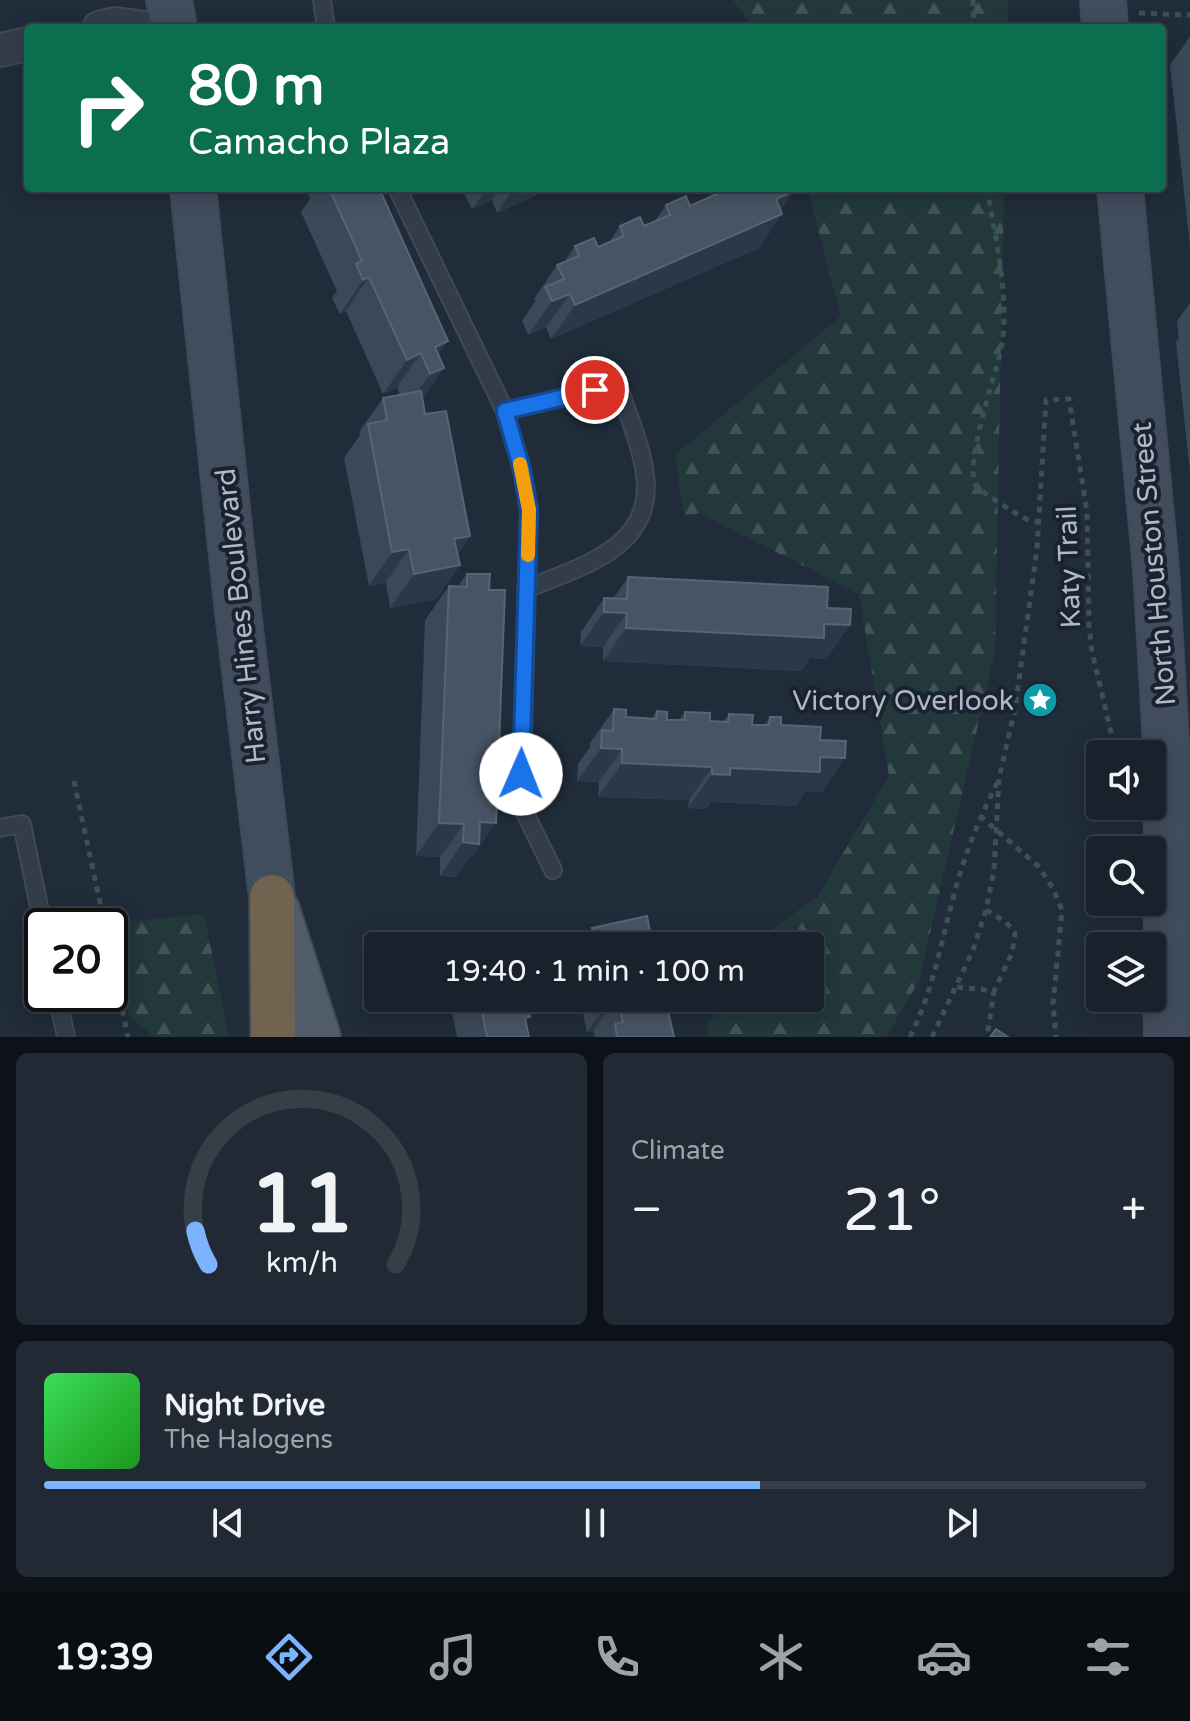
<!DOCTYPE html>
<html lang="en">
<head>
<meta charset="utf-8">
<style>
	body { margin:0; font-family:"Varela Round",sans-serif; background:#212934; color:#f1f3f6; height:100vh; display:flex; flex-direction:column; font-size:30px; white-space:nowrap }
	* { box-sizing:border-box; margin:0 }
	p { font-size:26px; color:#9fa3a9 }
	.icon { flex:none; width:44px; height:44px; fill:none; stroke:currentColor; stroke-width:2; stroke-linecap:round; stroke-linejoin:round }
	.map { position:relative; height:1037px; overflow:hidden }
	.drawer { display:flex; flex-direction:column; gap:16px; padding:16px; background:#0d1218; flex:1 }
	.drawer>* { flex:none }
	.hud { position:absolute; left:24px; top:24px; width:1142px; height:168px; border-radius:8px; box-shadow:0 4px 20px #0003,0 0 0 2px #363e48; background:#0b6e4f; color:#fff; overflow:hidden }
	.tools { position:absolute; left:1086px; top:740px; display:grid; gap:16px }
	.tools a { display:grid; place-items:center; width:80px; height:80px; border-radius:8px; background:#18212c; box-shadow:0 4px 20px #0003,0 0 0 2px #363e48; font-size:40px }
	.speed { position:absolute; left:24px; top:908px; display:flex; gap:16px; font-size:40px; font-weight:700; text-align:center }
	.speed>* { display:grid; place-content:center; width:104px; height:104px; border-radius:50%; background:#18212c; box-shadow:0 4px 20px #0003,0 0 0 2px #363e48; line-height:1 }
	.speed .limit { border:4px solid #111; border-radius:12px; background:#fff; color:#111 }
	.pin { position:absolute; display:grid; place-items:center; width:68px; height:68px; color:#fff; margin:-34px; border:4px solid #fff; border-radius:50%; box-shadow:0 2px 8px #0007 }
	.me { position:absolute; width:88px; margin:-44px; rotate:1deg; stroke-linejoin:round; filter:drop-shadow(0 0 6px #0008) }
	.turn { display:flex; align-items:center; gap:28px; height:168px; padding:0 32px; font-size:36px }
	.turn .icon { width:104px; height:104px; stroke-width:2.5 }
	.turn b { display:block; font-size:56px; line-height:68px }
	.big { font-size:60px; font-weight:600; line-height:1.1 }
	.drawer .widget { flex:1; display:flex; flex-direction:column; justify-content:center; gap:12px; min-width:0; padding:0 28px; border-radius:12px; background:#212934 }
	.drawer .dial { align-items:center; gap:0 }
	.dial svg { height:208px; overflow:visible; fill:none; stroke:#363e48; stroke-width:7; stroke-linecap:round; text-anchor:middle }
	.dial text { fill:#f1f3f6; stroke:none }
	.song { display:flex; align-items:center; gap:24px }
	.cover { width:96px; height:96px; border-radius:12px; background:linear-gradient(135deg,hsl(130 70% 55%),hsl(120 70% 35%)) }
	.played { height:8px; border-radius:4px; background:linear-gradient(90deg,#7db2fd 65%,#363e48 65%) }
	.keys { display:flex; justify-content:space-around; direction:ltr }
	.heat { display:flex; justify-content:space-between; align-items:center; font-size:44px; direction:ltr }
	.drawer .tiles { flex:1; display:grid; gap:16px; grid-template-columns:1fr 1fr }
	.widget:last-child { grid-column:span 2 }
	.trip { position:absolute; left:364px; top:932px; width:460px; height:80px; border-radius:8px; background:#18212c; box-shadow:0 4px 20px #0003,0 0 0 2px #363e48; font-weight:600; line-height:80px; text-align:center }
	.tabs { display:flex; height:128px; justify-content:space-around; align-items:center; background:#0a0d12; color:#9fa3a9 }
	.tabs .icon { width:56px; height:56px }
	.tabs .current { color:#7db2fd }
	.tabs b { font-size:36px; color:#f1f3f6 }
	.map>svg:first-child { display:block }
</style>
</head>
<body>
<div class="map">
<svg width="1190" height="1037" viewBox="0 0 1190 1037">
	<defs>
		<pattern id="forest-firs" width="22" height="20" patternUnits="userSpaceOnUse" patternTransform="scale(2)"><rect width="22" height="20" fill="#22383b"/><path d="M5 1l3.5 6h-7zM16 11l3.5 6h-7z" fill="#405356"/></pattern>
	</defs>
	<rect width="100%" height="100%" fill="#202c3a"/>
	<g fill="url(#forest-firs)">
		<path d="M 733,0 L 1008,0 L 1008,28 L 753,28 Z"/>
		<path d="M 807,188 L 1004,188 L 995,651 L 919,981 L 886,1037 L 708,1037 L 708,1025 L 725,998 L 810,998 L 810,946 L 758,946 L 766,934 L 817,897 L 889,776 L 859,594 L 699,513 L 684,517 L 675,455 L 841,316 Z"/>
		<path d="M 204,914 L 229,1037 L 154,1037 L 129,1016 L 110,923 Z"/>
	</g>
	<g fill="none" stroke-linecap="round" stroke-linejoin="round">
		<defs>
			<g id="lane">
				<path d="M 322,0 L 326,28"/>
				<path d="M 397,188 L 505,411 L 522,470 L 529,510 L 521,805 L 553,870"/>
				<path d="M 505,411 L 618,385 C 627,413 642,447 645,475 C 655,548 580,567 526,589"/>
				<path d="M 0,828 L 22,824 L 43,926"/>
				<path d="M 57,994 L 66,1037"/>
			</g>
			<g id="street">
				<path d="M 99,28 L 115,24 L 145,28"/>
				<path d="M 0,50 L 28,44"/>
			</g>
			<g id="secondary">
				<path d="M 169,0 L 174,28"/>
				<path d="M 1103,0 L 1105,28"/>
				<path d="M 193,188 L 238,612 L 272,897"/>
				<path d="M 1120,188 L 1156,569 L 1167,761 L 1167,1037"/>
			</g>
			<path id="primary" d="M 277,910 L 318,1037"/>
			<path id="highway" d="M 272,897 L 273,1037"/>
		</defs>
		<use href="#lane" stroke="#404956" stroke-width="20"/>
		<use href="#street" stroke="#404956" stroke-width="36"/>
		<use href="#secondary" stroke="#404956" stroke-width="48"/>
		<use href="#primary" stroke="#404956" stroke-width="48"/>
		<use href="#highway" stroke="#3e4854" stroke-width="48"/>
		<g stroke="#3a5253" stroke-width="5" stroke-dasharray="6 6" stroke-linecap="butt">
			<path d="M 973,0 L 974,28"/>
			<path d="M 1139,13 L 1190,15"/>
			<path d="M 987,188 C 995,239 1012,303 1000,354 C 994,378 964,467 976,486 C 978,489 1016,514 1022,517 C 1027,520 1033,521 1039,522"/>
			<path d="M 74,781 L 105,926"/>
			<path d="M 980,816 L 1038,866 L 1053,888 L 1062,910 L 1053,1004 L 1056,1037"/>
			<path d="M 986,910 L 1006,922 L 1015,933 L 1012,953 L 994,991"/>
			<path d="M 110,951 L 128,1037"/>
			<path d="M 957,987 L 994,991 L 987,1037"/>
			<path d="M 910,1037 C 937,983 944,923 962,867 C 972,837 984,809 998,781"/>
			<path d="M 932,1037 L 973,950 L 986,910 L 994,870 L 999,778 L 1015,709 L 1037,549 L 1046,400 L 1069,399 L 1087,512 L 1089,626 L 1092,651 L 1116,754"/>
		</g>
		<use href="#lane" stroke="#333d4a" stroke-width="16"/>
		<use href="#street" stroke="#333d4a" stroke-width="32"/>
		<use href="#secondary" stroke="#414c5d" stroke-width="44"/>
		<use href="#primary" stroke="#515c6a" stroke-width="44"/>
		<use href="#highway" stroke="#706350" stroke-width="44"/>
	</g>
	<g fill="#3b4858">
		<path d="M 1190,37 L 1190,246 L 1170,65 Z"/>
		<path d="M 305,188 L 379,188 L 438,355 L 444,368 L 422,399 L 425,414 L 470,536 L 457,555 L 460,565 L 436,599 L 390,608 L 386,582 L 369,586 L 344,458 L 360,435 L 359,432 L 383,398 L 400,395 L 397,387 L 383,394 L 346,311 L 340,314 L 332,298 L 337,291 L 301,212 L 310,199 Z"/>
		<path d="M 470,188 L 552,188 L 497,213 L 492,200 L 472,209 L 465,195 Z"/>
		<path d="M 726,188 L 792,188 L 794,191 L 781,210 L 782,214 L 759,248 L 551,339 L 546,327 L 528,335 L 522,321 L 535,302 L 534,299 L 557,265 L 564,262 L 575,246 L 598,247 L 609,242 L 620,226 L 644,226 L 654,222 L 666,205 L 690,206 L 725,190 Z"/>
		<path d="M 1190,303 L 1190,473 L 1176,342 L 1179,338 L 1177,321 Z"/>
		<path d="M 467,574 L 472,857 L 470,857 L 456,877 L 440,876 L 440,857 L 416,856 L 425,620 L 449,586 L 458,586 Z"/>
		<path d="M 628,577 L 827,608 L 850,625 L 826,659 L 810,658 L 801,671 L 603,661 L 603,647 L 580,646 L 581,632 L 604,598 L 613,599 Z"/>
		<path d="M 614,709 L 626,717 L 652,718 L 657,711 L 667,720 L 679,720 L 685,712 L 710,721 L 723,722 L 729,714 L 752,725 L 764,725 L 770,717 L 781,725 L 820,740 L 845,758 L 822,792 L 806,791 L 796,806 L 711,802 L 706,809 L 688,808 L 689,800 L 598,797 L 599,782 L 577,781 L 578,764 L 590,747 L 590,743 Z"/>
		<path d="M 592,928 L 653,946 L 580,946 Z"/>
		<path d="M 438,998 L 525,998 L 526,1022 L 529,1037 L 457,1037 L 451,1008 L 441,1010 Z"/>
		<path d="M 586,998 L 665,998 L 674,1037 L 595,1037 L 593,1031 L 587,1032 L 582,1008 L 587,1001 Z"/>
	</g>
	<g fill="#2b3847">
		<path d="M 487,188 L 500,188 L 492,200 L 472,209 Z"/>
		<path d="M 514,188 L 552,188 L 497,213 Z"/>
		<path d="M 794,191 L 776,217 L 782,214 L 759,248 L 551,339 L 575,305 L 776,199 Z"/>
		<path d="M 369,277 L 346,311 L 340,314 L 363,280 Z"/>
		<path d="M 570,294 L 546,327 L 528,335 L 552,301 Z"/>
		<path d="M 448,341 L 428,370 L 435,347 Z"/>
		<path d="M 421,353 L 397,387 L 383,394 L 407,360 Z"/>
		<path d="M 444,368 L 421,401 L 406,408 L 430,374 Z"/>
		<path d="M 470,536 L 448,568 L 460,565 L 436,599 L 390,608 L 414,574 L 454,539 Z"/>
		<path d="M 409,549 L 386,582 L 369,586 L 392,552 Z"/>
		<path d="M 604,612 L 627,613 L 603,647 L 580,646 Z"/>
		<path d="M 824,624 L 850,625 L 826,659 L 810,658 L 801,671 L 603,661 L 626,628 Z"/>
		<path d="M 601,748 L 622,749 L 599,782 L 577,781 Z"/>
		<path d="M 820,757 L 845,758 L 822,792 L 806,791 L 796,806 L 711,802 L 706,809 L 688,808 L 712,774 L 730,768 Z"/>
		<path d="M 622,763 L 712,767 L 689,800 L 598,797 Z"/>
		<path d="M 480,822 L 496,823 L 472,857 L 470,857 L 456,877 L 440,876 L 463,842 Z"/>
		<path d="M 439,823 L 464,824 L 440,857 L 416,856 Z"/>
		<path d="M 450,998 L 458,998 L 451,1008 L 441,1010 Z"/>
		<path d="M 611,998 L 616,998 L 593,1031 L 587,1032 Z"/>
	</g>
	<g fill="#475464" stroke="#576473" stroke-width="2">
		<path d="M 329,188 L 379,188 L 448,341 L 435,347 L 444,368 L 430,374 L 421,353 L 407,360 L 369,277 L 363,280 L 356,264 L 362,261 Z"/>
		<path d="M 730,188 L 792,188 L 794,191 L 776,199 L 782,214 L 575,305 L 570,294 L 552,301 L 545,287 L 564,279 L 557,265 L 579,256 L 575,246 L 594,238 L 598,247 L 624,236 L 620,226 L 640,217 L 644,226 L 670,215 L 666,205 L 686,196 L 690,206 Z"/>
		<path d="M 421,391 L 425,414 L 446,411 L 470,536 L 454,539 L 460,565 L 414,574 L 409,549 L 392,552 L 368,424 L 387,420 L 383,398 Z"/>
		<path d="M 467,574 L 490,574 L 489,590 L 505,590 L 496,823 L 480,822 L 479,844 L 463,842 L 464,824 L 439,823 L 449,586 L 467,587 Z"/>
		<path d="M 628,577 L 828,587 L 827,608 L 851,609 L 850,625 L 824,624 L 824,638 L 626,628 L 627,613 L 604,612 L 604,598 L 627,599 Z"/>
		<path d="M 614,709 L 626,710 L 626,717 L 656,719 L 657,711 L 667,712 L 667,720 L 685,720 L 685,712 L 710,713 L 710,721 L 728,722 L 729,714 L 753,715 L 752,725 L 769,725 L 770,717 L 781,717 L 781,725 L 821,727 L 820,740 L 846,741 L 845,758 L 820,757 L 820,772 L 730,768 L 730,775 L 712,774 L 712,767 L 622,763 L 622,749 L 601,748 L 602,730 L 613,731 Z"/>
		<path d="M 647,916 L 653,946 L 597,946 L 592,928 Z"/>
		<path d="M 479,998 L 525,998 L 530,1017 L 525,1018 L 529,1037 L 487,1037 Z"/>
		<path d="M 617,998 L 665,998 L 674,1037 L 617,1037 L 615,1024 L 623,1022 Z"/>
		<path d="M 996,1029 L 1008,1037 L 990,1037 Z"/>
	</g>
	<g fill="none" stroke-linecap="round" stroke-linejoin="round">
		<defs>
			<path id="route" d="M 521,774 L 529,510 L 522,470 L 505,411 L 595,390"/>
		</defs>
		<use href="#route" stroke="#114b97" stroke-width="20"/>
		<use href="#route" stroke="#1a73e8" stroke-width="14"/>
		<path stroke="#f59e0b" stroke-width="14" d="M 520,464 L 529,510 L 528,555"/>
	</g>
	<defs>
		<symbol id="sight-disc" viewBox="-11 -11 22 22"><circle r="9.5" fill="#0f9aa8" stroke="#19222e"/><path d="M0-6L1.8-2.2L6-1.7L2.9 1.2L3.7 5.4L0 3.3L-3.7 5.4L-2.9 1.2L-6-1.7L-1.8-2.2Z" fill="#fff"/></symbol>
	</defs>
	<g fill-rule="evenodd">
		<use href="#sight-disc" x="1020" y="680" width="40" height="40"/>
	</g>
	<g text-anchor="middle" stroke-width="8" stroke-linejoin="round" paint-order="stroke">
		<g font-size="28" fill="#aeb8c6" stroke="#19222e">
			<text transform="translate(1153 564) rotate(-95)" y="10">North Houston Street</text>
			<text transform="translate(1068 567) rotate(-92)" y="10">Katy Trail</text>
			<text transform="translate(240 616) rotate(-96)" y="10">Harry Hines Boulevard</text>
		</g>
		<g font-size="28" fill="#aeb8c6" stroke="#19222e" text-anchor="end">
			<text x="1014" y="710">Victory Overlook</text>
		</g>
	</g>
</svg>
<div class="tools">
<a><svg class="icon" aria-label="sound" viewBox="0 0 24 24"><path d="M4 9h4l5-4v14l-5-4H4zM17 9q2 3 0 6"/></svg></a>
<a><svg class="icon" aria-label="search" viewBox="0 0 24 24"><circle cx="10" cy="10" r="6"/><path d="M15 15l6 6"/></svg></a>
<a><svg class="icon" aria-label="layers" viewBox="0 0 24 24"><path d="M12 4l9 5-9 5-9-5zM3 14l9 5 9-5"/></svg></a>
</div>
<div class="speed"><div class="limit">20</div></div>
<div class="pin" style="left:595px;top:390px;background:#d93025"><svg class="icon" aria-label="arrive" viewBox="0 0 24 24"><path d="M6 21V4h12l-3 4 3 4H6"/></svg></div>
<svg class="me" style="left:521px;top:774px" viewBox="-20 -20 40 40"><circle r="19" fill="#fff"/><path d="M0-13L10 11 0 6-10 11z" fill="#1a73e8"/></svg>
<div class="trip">19:40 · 1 min · 100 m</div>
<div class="hud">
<div class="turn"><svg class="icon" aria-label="right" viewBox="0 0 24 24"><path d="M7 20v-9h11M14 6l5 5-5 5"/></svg><div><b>80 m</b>Camacho Plaza</div></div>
</div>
</div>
<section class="drawer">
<div class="tiles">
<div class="widget dial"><svg viewBox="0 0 100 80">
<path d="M14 69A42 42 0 1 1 86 69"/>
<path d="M14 69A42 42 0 0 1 9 56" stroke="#7db2fd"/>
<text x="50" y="56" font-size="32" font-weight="700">11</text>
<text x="50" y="72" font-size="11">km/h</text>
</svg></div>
<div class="widget"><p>Climate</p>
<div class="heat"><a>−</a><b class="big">21°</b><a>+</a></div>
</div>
<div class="widget">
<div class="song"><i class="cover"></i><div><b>Night Drive</b><p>The Halogens</p></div></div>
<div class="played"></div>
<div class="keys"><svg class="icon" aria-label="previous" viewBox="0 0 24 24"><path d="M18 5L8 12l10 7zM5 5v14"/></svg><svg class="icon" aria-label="pause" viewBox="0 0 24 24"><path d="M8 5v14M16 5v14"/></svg><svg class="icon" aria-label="next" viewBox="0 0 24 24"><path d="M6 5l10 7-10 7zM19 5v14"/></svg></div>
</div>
</div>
</section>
<nav class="tabs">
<b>19:39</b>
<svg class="icon current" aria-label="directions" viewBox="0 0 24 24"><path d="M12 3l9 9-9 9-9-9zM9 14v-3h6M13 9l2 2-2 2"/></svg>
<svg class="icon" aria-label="music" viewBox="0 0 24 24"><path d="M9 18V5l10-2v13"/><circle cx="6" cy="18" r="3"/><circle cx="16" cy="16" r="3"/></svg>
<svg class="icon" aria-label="phone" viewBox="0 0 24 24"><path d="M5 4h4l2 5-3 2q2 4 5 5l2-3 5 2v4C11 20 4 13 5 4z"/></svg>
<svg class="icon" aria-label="climate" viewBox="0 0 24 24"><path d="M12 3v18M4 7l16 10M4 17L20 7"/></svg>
<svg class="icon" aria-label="car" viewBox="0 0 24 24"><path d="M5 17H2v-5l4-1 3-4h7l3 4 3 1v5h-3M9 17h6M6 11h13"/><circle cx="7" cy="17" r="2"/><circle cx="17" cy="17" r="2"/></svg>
<svg class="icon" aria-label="filters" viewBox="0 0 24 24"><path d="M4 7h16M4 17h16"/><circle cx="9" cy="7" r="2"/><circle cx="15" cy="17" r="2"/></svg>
</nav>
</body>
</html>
